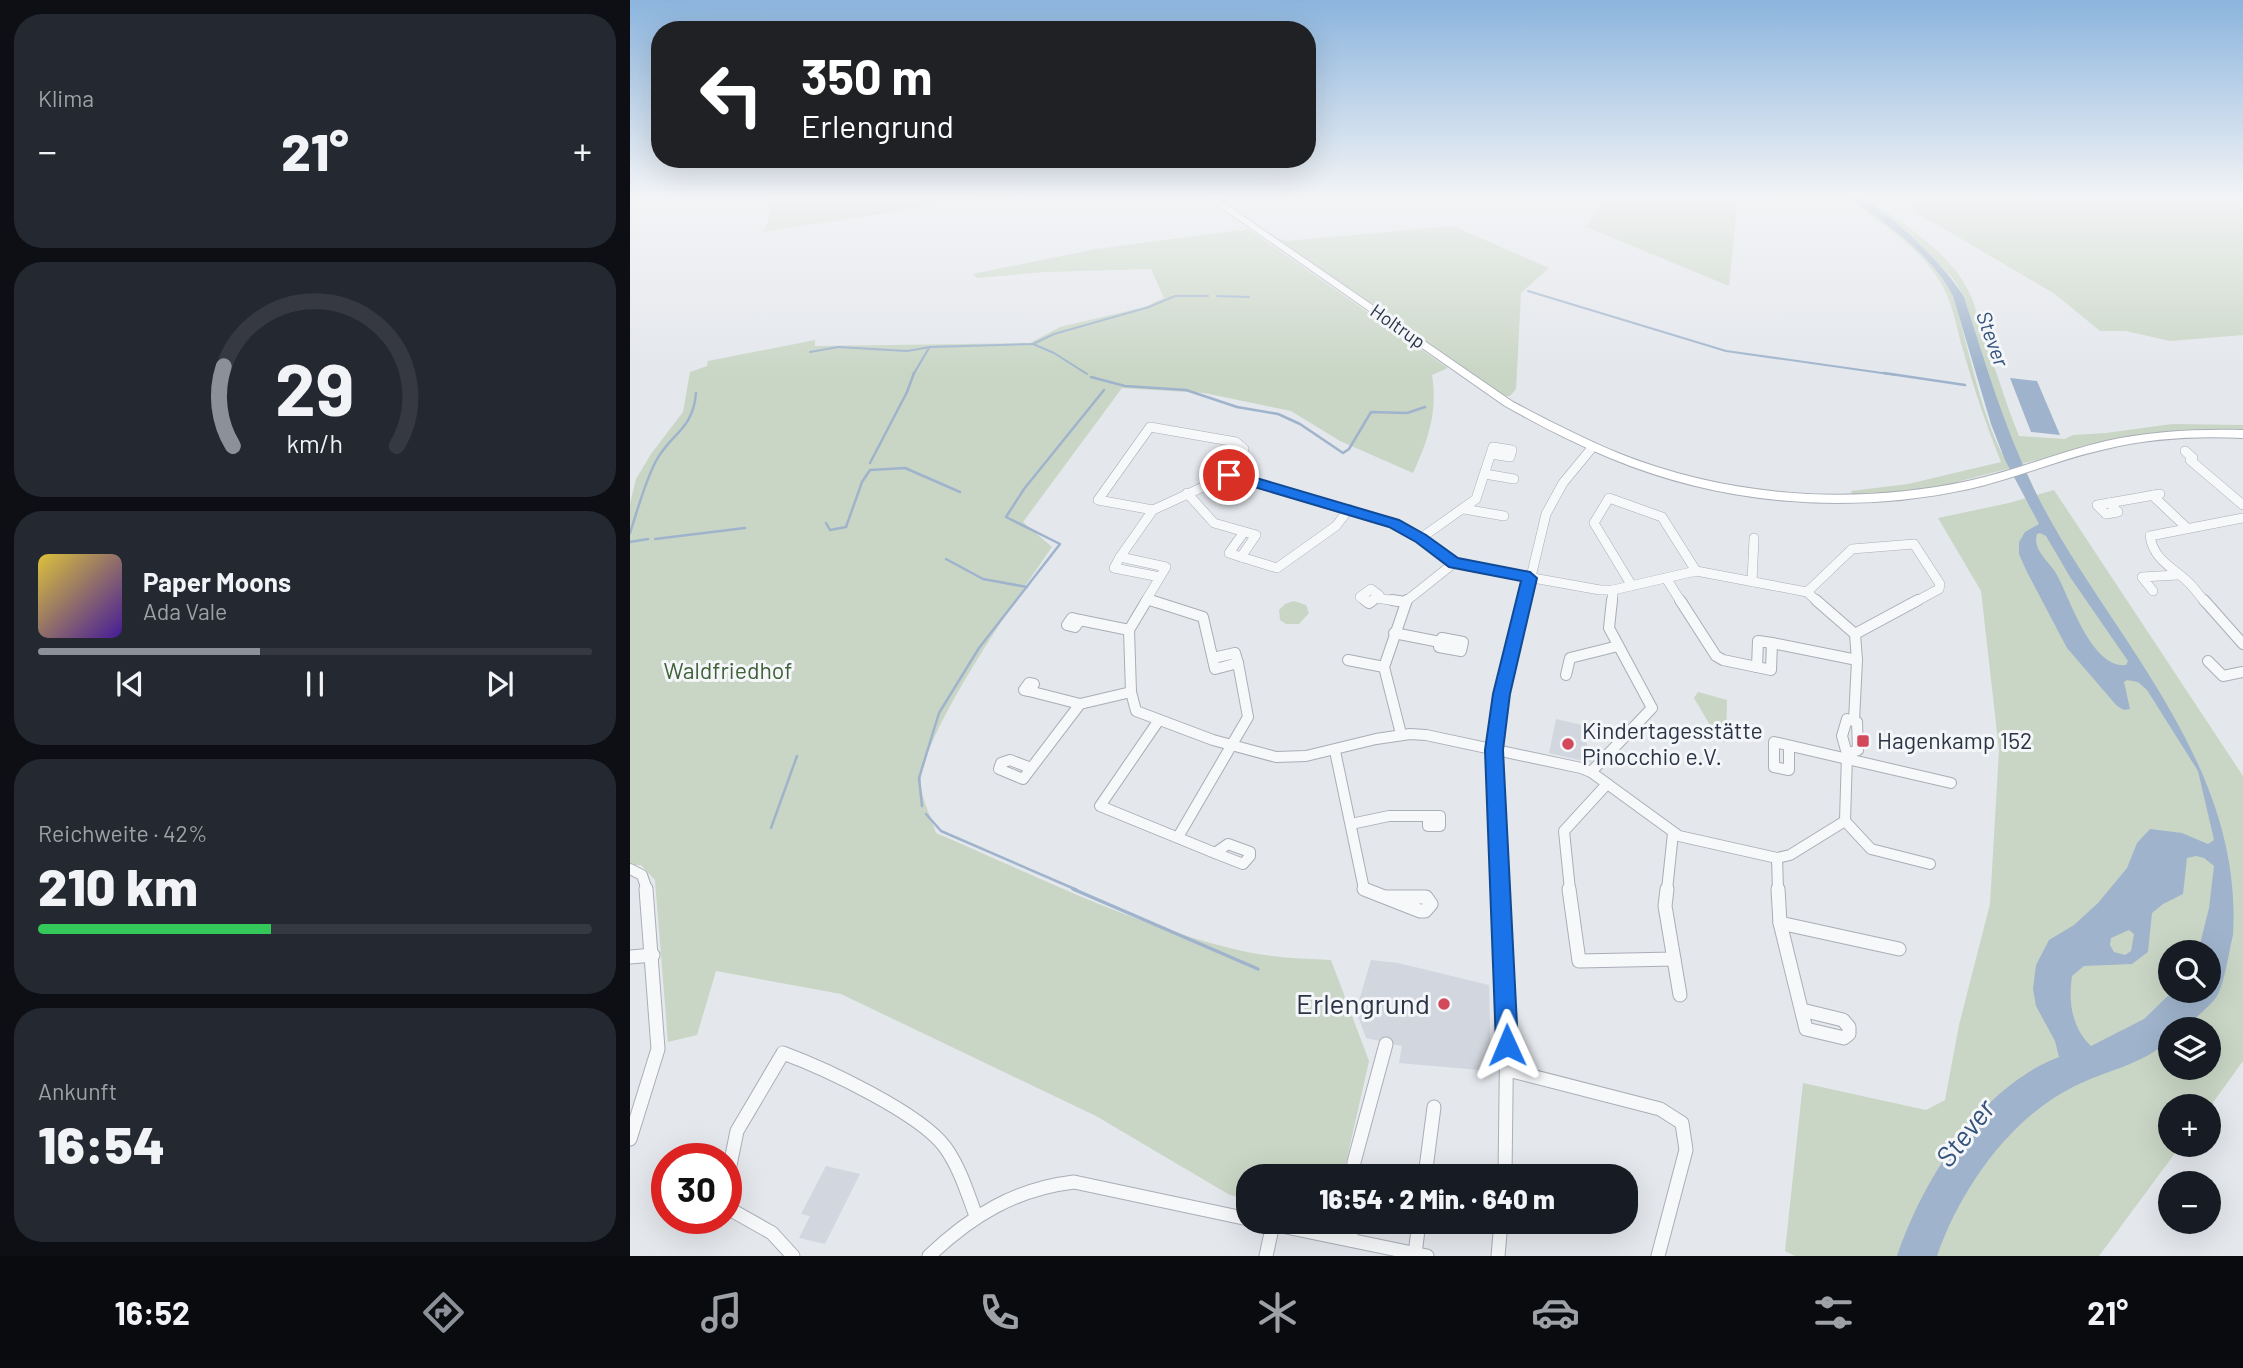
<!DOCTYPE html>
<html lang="de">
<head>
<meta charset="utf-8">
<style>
	body { margin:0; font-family:Barlow,sans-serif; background:#242831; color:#f1f3f6; height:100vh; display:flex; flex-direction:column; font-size:26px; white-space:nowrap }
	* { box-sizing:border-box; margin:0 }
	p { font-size:23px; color:#9ea1a6 }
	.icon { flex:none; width:38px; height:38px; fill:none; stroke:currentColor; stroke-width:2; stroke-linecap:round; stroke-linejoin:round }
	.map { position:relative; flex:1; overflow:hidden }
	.side { display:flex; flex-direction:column; gap:14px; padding:14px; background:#0d0f14; width:630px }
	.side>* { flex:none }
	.hud { position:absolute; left:21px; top:21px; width:665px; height:147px; border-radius:28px; box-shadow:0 7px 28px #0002; background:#202124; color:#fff; overflow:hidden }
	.controls { position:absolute; left:1528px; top:940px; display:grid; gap:14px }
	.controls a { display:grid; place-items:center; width:63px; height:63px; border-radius:50%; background:#171b24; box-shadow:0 7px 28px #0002; font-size:35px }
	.speed { position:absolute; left:21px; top:1143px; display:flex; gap:14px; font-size:35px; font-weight:700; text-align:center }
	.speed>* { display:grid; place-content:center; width:91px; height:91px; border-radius:50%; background:#171b24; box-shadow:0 7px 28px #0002; line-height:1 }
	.speed .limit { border:10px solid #d22; background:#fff; color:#111 }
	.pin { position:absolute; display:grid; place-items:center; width:60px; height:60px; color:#fff; margin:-30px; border:4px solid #fff; border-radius:50%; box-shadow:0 2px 7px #0007 }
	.me { position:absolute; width:77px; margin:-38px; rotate:359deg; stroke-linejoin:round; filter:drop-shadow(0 0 5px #0008) }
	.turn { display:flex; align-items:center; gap:24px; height:147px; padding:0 35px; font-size:32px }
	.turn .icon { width:91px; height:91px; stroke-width:2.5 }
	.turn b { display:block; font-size:49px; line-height:60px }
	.big { font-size:52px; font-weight:800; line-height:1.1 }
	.side .widget { flex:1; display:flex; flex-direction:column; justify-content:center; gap:10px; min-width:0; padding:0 24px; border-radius:28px; background:#242831 }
	.side .dial { align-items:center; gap:0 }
	.dial svg { height:182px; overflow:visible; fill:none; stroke:#363941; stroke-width:7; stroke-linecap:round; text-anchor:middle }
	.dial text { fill:#f1f3f6; stroke:none }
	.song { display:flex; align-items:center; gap:21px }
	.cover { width:84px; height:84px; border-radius:10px; background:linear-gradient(135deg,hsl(50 70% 55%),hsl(260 70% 35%)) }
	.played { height:7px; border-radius:4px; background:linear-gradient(90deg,#8c9099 40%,#363941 40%) }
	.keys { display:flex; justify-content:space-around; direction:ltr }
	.heat { display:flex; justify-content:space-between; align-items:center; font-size:38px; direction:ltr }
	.charge { height:10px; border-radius:5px; background:linear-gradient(90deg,#34c759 42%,#363941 0) }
	.trip { position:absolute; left:606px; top:1164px; width:402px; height:70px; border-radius:28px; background:#171b24; box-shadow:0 7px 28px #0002; font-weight:800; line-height:70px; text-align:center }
	.tabs { display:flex; height:112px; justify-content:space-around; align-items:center; background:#090b0e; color:#9ea1a6 }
	.tabs .icon { width:49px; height:49px }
	.tabs .active { color:#8c9099 }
	.tabs b { font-size:32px; color:#f1f3f6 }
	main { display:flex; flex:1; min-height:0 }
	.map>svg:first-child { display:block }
</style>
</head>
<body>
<main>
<section class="side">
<div class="widget"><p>Klima</p>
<div class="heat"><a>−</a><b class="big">21°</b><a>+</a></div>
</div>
<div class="widget dial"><svg viewBox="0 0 100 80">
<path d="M14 69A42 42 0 1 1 86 69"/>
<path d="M14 69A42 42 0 0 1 10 34" stroke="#8c9099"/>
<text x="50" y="56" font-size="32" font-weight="700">29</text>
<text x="50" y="72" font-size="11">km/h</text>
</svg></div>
<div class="widget">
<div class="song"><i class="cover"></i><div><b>Paper Moons</b><p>Ada Vale</p></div></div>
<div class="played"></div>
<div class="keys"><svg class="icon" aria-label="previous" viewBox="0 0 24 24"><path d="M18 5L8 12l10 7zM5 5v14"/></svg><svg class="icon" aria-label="pause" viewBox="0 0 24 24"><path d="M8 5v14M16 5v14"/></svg><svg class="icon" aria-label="next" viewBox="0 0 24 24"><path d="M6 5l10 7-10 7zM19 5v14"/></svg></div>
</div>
<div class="widget"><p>Reichweite · 42%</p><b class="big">210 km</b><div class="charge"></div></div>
<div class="widget"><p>Ankunft</p><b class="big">16:54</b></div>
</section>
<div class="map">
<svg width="1613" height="1256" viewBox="0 0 1613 1256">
	<rect width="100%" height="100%" fill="#e4e7ec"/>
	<g fill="#d2d6de">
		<path d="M 926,719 L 952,725 L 962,763 L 919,753 Z"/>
		<path d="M 741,960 L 768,963 L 859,985 L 861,1071 L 769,1063 L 772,1046 L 736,1038 L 726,1011 Z"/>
		<path d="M 196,1166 L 230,1174 L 195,1244 L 169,1238 L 180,1216 L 171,1214 Z"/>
	</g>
	<g fill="#c9d6c5" fill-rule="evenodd">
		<path d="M 141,196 L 342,196 L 342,200 L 133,232 L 138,223 Z"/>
		<path d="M 975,196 L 1108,196 L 1099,286 L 956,227 Z"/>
		<path d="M 1213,196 L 1217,196 C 1257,225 1299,251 1323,296 C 1338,343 1353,430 1381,468 L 1303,488 L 1222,496 L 1221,491 L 1278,484 L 1371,462 C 1356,425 1344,388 1333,350 C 1326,327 1323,301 1309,280 C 1287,244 1246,220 1213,196 Z"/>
		<path d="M 1227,196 L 1234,196 C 1271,223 1324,253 1342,299 C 1348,312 1348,327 1354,340 C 1367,371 1376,405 1389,436 L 1435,439 L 1443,435 L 1476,433 L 1542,424 L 1613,425 L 1613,431 L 1513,434 L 1391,464 L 1364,395 L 1334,297 L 1325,281 L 1291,245 Z"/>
		<path d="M 1289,196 L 1606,196 L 1613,204 L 1613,335 L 1540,341 L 1496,331 L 1470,331 L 1425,294 L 1287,213 L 1276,203 Z"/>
		<path d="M 823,226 L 919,268 L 891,293 L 886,389 L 880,396 L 873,396 L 647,238 L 657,241 Z"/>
		<path d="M 618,229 L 818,368 L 802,375 C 808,412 798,440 783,473 L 710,441 L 661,411 L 574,393 L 492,388 L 393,522 L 422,547 C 393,589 285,742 291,787 C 293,802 302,819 306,833 C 402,874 499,923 600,948 C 632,957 668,959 701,960 L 739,1061 L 713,1176 L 618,1176 L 618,1201 L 598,1194 L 466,1116 L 211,994 L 86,971 L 67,1035 L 38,1042 L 25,880 L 11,865 L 0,865 L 0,504 L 6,479 L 21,454 L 53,412 L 60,372 L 77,366 L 78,361 L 185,340 L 185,346 L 400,343 L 430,327 L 515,307 L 534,298 L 521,269 L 415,272 L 347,278 L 343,274 L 466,249 Z"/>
		<path d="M 1424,490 L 1613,776 L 1613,1061 L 1579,1108 L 1540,1106 L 1540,1144 L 1551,1145 L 1469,1256 L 1165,1256 L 1155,1251 L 1173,1083 L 1296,1110 L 1315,1100 L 1329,1025 L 1360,904 L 1369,750 L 1351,591 L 1308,518 L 1379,503 ZM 1540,952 L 1578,952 L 1578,990 L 1540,990 ZM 1540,1029 L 1578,1029 L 1578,1068 L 1540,1068 Z"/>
		<path d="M 664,601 L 676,605 L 679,613 L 669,624 L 656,624 L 650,620 L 649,610 L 655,604 Z"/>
		<path d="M 1068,692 L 1097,700 L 1096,742 L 1090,742 L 1064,698 Z"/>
	</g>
	<g fill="#9fb4cc" fill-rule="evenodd">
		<path d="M 1217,196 C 1248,196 1319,270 1334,297 C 1359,375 1381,451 1422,523 C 1494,650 1613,772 1603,935 C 1599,951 1595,982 1587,996 C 1579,1008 1563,1019 1553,1029 L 1540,1029 L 1540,1040 C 1510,1066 1476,1070 1443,1087 C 1379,1119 1330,1190 1307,1256 L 1267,1256 C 1293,1180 1350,1087 1429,1057 L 1425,1041 L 1406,1006 L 1403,989 L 1406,965 L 1419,940 L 1444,925 L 1468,903 L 1497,868 L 1507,843 L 1520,829 L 1552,833 L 1578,844 L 1584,840 L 1568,771 L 1517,690 L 1508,682 L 1497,680 L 1494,682 L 1500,709 L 1494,710 L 1487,706 L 1437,648 L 1396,570 L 1389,554 L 1389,542 L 1395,532 L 1409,524 L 1375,460 L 1361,424 L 1323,296 C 1299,251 1257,225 1217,196 ZM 1410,533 L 1416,536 L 1440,577 L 1498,661 L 1496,665 C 1462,669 1440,599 1428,577 C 1421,562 1402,552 1407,534 ZM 1566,856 L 1574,858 L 1584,866 L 1579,908 L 1568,952 L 1578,952 L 1578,990 L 1543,991 L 1514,1019 L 1461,1046 C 1442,1028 1438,1002 1442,976 L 1454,966 L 1502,964 L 1518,952 L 1522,913 L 1533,904 L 1553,894 L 1557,858 ZM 1499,930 L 1504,934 L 1501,951 L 1495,955 L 1484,952 L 1480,945 L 1481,938 Z"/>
		<path d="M 1380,378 L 1407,381 L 1430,435 L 1401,432 Z"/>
	</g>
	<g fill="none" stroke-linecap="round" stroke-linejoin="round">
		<g stroke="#9fb4cc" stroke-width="2">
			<path d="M 898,291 L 1096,351 L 1266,375"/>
			<path d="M 587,296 L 619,297"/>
			<path d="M 403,344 L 424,353 L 457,374"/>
			<path d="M 180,352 L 208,347 L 277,351 L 300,347 L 403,344 L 424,334 L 519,307 L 545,296 L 578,296"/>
			<path d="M 283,375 L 299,348"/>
		</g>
		<g stroke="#9fb4cc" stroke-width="2.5">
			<path d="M 1254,373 L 1335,385"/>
			<path d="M 461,377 L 495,386 L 556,390 L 607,407 L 648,414 L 670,424 L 713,453 L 719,449 L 741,412 L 777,413 L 795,407"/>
			<path d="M 240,463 L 277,392 L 284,373"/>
			<path d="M 196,523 L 200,530 L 216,527 L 232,482 L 240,470 L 275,468 L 330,492"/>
			<path d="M 0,533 C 8,509 14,484 26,461 C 41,433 63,430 66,393"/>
			<path d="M 25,539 L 115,528"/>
			<path d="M 0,542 L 18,539"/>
			<path d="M 316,559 L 353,579 L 397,587"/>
			<path d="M 292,806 L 289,778 L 309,713 L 349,648 L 430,544 L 376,517 L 394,489 L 474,390"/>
			<path d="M 296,814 L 311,831 L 447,890"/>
			<path d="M 141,828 L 167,756"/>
		</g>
		<path stroke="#9fb4cc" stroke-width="3.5" d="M 443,889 L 628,969"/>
		<defs>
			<g id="street-far2">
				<path d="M 1555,451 L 1563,458 L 1560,460 L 1613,505"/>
				<path d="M 855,474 L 884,479"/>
				<path d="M 557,493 L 584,523 L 626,535 L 611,557 L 647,568 L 706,526 L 719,509"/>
				<path d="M 1522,495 L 1557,528"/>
				<path d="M 1479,503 L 1488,512 L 1476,514 L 1467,505 Z"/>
				<path d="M 1479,503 L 1530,494"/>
				<path d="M 834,509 L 874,516"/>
				<path d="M 523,510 L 468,500 L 520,427 L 606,442 L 614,449 L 599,475"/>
				<path d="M 791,538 L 846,499 L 863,447 L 882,450 L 880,457 L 861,454"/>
				<path d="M 490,557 L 523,510 L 599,475 L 764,524 L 791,538 L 824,563 L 836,566 L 970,590 L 983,590 L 1066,571 L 1177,592 L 1188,602"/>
				<path d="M 611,557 L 599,553 L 614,532"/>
				<path d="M 1036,578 L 1051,602"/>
				<path d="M 1122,582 L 1124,538"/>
				<path d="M 1002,586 L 964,523 L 979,498 L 1032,517 L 1066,571"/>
				<path d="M 1523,591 L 1512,577 L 1547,575"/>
				<path d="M 1177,592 L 1222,549 L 1284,544 L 1310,584 L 1309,589 L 1285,602"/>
				<path d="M 746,598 L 774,602"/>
				<path d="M 519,600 L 525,602"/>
				<path d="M 515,602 L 536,567 L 490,557 L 484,568 L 530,577"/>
				<path d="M 737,602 L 730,597 L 741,589 L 749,595 L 746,598"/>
				<path d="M 741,602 L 746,598"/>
				<path d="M 775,602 L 824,563"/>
				<path d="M 895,602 L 916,514 L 933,483 L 961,449"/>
				<path d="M 982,602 L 983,590"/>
				<path d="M 1575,602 C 1569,595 1563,586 1556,580 C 1541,567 1523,558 1520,536 L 1613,518"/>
			</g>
			<g id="street-far1">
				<path d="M 517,600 L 499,630 L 501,692 L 506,711 L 583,740 L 646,757 L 676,756 L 746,739 L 780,734 L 796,735 L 951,768 L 961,772 L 1049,836 L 1147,858 L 1160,855 L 1215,821 L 1217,754"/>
				<path d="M 520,600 L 573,617 L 585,669 L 608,663 L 605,653 L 583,658"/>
				<path d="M 735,600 L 739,603 L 743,600"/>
				<path d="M 762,600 L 775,602"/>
				<path d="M 1050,600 L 1086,656 L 1093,660 L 1141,670 L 1142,643 L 1227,660"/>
				<path d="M 1186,600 L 1225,634 L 1227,660 L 1224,721"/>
				<path d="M 1574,600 L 1613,644"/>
				<path d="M 442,618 L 450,620 L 445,627 L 437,625 Z"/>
				<path d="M 450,620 L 499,630"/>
				<path d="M 764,633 L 810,642"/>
				<path d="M 1225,634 L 1288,600"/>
				<path d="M 812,638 L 833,642 L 831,651 L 809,647 Z"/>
				<path d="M 718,660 L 754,667"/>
				<path d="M 1578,661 L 1593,676 L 1613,672"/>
				<path d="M 1127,667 L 1128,641 L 1142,643"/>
				<path d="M 936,675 L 940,658 L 988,646"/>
				<path d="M 399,683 L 404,684 L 399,691 L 394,690 Z"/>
				<path d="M 399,691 L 450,704 L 501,692"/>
				<path d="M 1217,719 L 1227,722 L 1228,750 L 1217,754 L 1212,736 Z"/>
				<path d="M 529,720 L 470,806 L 585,853"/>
				<path d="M 771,734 L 754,667 L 777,600"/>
				<path d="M 1159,746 L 1159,770 L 1144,767 L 1144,742 L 1321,783"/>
				<path d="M 705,751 L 734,889 L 737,890"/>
				<path d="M 401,768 L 380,760 L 371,763 L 369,769 L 393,779 L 450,704"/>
				<path d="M 961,772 L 1022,708 L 979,628 L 982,600"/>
				<rect x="798" y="816" width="12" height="10"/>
				<path d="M 1215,821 L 1241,849 L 1300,864"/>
				<path d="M 721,824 L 759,816 L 798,816"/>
				<path d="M 548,837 L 618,717 L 608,663"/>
				<path d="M 598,844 L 620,852 L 620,856 L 613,864 L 585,853 Z"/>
				<path d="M 1147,858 L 1148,890"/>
				<path d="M 0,869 L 12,875 L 17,890"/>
				<path d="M 870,890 L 863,777 L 867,718 L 895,600"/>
				<path d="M 940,890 L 934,831 L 977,784"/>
				<path d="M 1037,890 L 1043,833"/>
			</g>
			<g id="street">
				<path d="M 734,889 L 790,911 L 795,911 L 801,904 L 796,897 L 756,897"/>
				<path d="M 870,889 L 877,1014 L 875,1176"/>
				<path d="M 939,889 L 949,961 L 1044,959"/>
				<path d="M 1037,889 L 1035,906 L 1050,995"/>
				<path d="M 1148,889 L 1150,923 L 1176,1029 L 1214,1038 L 1219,1034 L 1219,1027 L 1213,1020 L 1172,1010"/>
				<path d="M 1150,923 L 1269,949"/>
				<path d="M 0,957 L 23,955"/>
				<path d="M 878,1070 L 1030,1109 L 1052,1123 L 1056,1150 L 1028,1256"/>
				<path d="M 0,1139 L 28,1049 L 16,889"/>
				<path d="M 723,1176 L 724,1162 L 756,1044"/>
				<path d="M 795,1176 L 804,1107"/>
				<path d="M 96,1185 L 107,1131 L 153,1053 C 194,1068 290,1113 315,1147 C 330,1168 337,1192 346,1216"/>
				<path d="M 96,1207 L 142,1233 L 163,1256"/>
				<path d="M 632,1222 L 797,1256"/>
				<path d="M 721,1222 L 721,1240"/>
				<path d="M 785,1254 L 789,1222"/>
				<path d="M 299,1256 C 341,1216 385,1189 444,1182 L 618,1219"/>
				<path d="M 636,1256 L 643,1224"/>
				<path d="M 868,1256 L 871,1222"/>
			</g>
			<path id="secondary" d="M 575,196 L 584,196 L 883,402 C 917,420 952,438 988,453 C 1098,497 1222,506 1338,481 C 1385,471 1429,452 1476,441 C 1521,431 1567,429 1613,430 L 1613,438 C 1567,436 1521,438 1476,449 C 1429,459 1385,479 1339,489 C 1220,515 1092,505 980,458 C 943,443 909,425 875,406 Z"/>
			<path id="primary" d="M 1607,196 L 1613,196 L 1613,201 Z"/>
		</defs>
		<use href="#street-far2" stroke="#a9aeb7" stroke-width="10"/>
		<use href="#street-far1" stroke="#a9aeb7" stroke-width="12"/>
		<use href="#street" stroke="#a9aeb7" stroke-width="15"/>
		<use href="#secondary" stroke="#a9aeb7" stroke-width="2"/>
		<use href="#primary" stroke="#a3abb8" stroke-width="2"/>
		<use href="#street-far2" stroke="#f7f8fa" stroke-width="9"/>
		<use href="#street-far1" stroke="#f7f8fa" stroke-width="10"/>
		<use href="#street" stroke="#f7f8fa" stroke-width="13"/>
		<use href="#secondary" fill="#fff" fill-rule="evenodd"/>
		<use href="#primary" fill="#fff" fill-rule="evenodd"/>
	</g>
	<linearGradient id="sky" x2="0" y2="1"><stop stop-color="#8bb4dd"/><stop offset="0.53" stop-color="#f3f4f6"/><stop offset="1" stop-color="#f3f4f6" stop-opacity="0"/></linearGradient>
	<rect width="1613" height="372" fill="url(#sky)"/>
	<path fill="#1a73e8" stroke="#114b97" stroke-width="2" d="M 599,470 L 769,520 L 796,535 L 828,558 L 900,572 L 907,578 L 880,694 L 873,750 L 888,1045 L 885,1053 L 877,1056 L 869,1053 L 866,1045 L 855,750 L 863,694 L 891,581 L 819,567 L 786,542 L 759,527 L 594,478 L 594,472 Z"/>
	<g fill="#d1495b" stroke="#f4f6f9" stroke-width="2.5">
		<rect x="1226" y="734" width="14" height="14" rx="3.5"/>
		<circle cx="938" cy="744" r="7"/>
		<circle cx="814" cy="1004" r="7"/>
	</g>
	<g text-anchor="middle" stroke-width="6" stroke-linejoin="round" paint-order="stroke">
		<g font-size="19" fill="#2b3445" stroke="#f4f6f9">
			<text transform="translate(768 326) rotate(35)" y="7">Holtrup</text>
		</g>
		<g font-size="21" font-style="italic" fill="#34527a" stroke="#f4f6f9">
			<text transform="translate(1362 339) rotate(70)" y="7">Stever</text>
		</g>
		<g font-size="23" fill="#3f6138" stroke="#f4f6f9">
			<text x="98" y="679">Waldfriedhof</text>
		</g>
		<g font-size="23" fill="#2b3445" stroke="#f4f6f9" text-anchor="start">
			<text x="952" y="739">Kindertagesstätte<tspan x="952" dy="26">Pinocchio e.V.</tspan></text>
			<text x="1247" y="749">Hagenkamp 152</text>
		</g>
		<g font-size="28" fill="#2b3445" stroke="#f4f6f9" text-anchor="end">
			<text x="800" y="1014">Erlengrund</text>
		</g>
		<g font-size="28" font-style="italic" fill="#34527a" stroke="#f4f6f9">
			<text transform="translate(1335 1133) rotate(-52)" y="10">Stever</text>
		</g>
	</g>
</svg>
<div class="controls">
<a><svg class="icon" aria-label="search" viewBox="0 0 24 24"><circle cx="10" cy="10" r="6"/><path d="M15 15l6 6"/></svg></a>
<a><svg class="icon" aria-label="layers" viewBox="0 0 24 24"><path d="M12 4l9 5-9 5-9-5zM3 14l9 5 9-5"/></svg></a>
<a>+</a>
<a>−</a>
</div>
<div class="speed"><div class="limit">30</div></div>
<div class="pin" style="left:599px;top:475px;background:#d93025"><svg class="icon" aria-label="arrive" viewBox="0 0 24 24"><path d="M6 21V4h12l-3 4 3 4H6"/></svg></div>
<svg class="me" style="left:877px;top:1045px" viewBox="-20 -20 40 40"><path d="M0-17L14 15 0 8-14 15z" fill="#1a73e8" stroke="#fff" stroke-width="4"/></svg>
<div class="trip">16:54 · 2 Min. · 640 m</div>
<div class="hud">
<div class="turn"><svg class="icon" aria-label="left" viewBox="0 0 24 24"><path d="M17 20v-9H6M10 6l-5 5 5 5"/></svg><div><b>350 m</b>Erlengrund</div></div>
</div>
</div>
</main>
<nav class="tabs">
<b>16:52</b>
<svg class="icon active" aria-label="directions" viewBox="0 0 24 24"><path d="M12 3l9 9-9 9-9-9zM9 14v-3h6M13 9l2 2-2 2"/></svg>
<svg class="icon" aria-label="music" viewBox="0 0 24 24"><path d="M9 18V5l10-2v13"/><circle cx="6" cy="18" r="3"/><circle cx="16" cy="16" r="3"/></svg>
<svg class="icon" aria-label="phone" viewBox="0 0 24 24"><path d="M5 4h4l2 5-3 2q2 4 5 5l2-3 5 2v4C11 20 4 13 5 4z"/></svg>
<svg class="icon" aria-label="climate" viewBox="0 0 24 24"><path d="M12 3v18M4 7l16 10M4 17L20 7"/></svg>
<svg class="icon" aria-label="car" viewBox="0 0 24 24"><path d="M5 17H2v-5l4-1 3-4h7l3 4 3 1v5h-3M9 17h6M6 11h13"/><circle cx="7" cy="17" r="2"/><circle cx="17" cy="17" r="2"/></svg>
<svg class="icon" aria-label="filters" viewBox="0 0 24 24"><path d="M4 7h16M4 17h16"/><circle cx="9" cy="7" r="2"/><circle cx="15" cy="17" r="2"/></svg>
<b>21°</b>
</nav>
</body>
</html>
